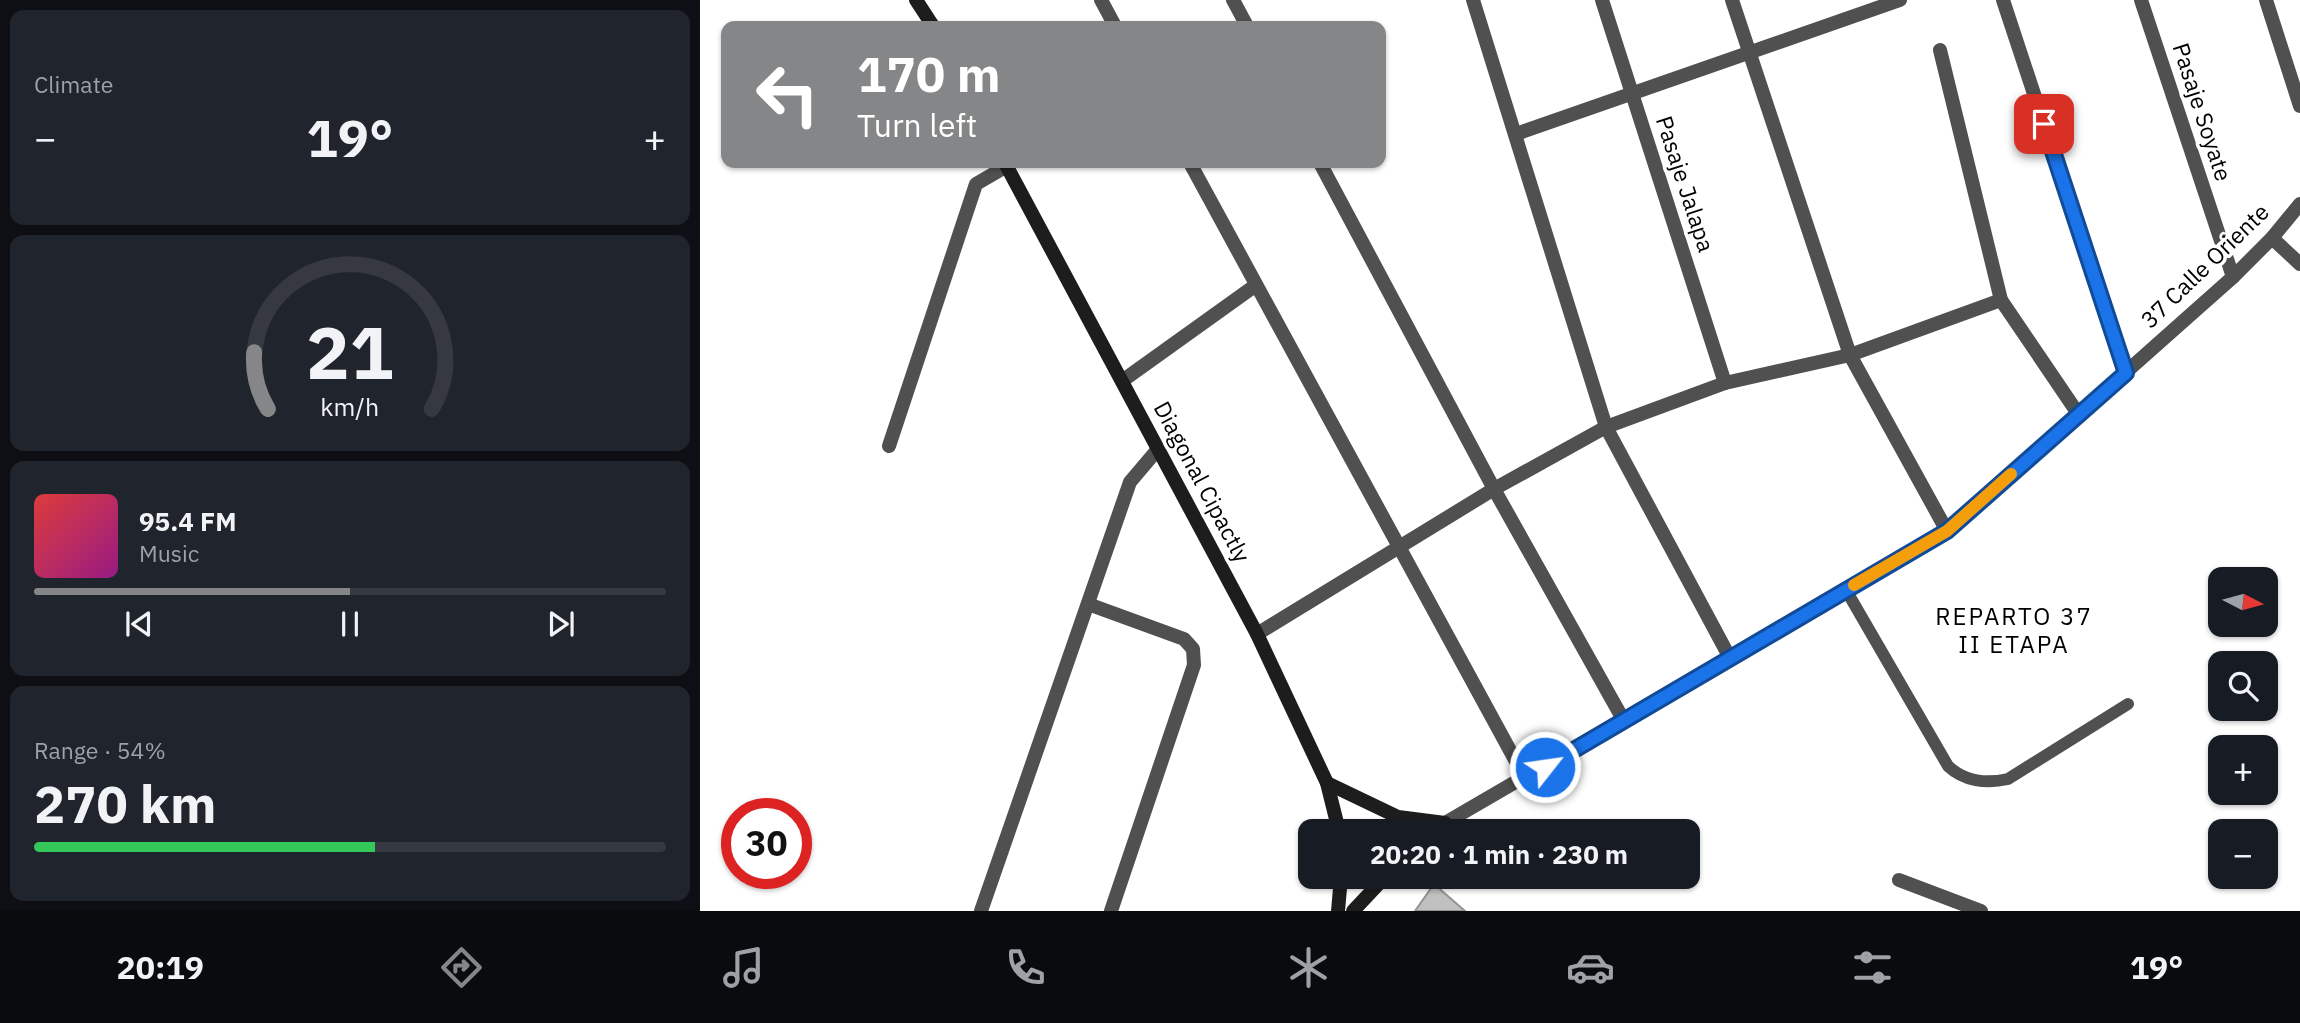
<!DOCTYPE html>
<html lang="en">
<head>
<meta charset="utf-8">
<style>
	body { margin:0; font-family:"IBM Plex Sans",sans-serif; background:#20242c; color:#f1f3f6; height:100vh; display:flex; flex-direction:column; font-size:26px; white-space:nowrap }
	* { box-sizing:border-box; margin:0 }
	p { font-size:23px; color:#9ea1a6 }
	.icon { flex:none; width:38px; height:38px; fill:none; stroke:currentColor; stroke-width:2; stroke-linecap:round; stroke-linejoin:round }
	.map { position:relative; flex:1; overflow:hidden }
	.panel { display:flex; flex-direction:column; gap:10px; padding:10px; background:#0d0f14; width:700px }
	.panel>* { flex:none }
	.banner { position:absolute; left:21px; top:21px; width:665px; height:147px; border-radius:14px; box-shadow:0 2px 5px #0004; background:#858687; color:#fff; overflow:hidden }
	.needle { width:46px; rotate:96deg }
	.tools { position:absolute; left:1508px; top:567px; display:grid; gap:14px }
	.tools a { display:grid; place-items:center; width:70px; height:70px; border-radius:14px; background:#171b24; box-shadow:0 2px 5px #0004; font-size:35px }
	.speed { position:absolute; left:21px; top:798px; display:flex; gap:14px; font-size:35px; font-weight:700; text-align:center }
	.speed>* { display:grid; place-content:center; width:91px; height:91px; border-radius:50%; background:#171b24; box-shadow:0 2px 5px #0004; line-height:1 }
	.speed .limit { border:10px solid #d22; background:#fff; color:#111 }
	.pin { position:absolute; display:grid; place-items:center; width:60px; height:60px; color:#fff; margin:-30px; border-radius:14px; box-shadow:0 4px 10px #0006 }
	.me { position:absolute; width:77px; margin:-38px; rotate:60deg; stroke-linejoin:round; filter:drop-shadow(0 0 5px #0008) }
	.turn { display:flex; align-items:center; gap:24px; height:147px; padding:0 21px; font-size:32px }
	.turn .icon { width:91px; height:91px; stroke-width:2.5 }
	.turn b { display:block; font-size:49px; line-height:60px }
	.big { font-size:52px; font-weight:700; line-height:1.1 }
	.panel .card { flex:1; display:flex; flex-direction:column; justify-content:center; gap:10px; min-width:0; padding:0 24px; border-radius:14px; background:#20242c }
	.panel .dial { align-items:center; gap:0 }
	.dial svg { height:182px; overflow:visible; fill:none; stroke:#363941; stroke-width:7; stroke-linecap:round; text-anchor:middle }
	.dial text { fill:#f1f3f6; stroke:none }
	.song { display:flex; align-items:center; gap:21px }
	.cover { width:84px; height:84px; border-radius:10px; background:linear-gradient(135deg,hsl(0 70% 55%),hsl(310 70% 35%)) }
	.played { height:7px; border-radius:4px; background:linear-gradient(90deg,#858687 50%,#363941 50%) }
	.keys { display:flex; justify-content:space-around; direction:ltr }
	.heat { display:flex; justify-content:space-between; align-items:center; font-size:38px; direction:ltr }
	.charge { height:10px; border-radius:5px; background:linear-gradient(90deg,#34c759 54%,#363941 0) }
	.trip { position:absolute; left:598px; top:819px; width:402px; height:70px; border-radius:14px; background:#171b24; box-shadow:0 2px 5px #0004; font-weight:700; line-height:70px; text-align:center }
	.tabs { display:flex; height:112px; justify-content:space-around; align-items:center; background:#090b0e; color:#9ea1a6 }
	.tabs .icon { width:49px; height:49px }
	.tabs .on { color:#858687 }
	.tabs b { font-size:32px; color:#f1f3f6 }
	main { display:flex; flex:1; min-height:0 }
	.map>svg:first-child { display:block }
</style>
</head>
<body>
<main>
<section class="panel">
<div class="card"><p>Climate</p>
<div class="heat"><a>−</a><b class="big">19°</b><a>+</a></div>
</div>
<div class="card dial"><svg viewBox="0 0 100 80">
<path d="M14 69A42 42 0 1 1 86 69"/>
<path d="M14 69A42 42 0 0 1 8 44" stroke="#858687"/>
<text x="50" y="56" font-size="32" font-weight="700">21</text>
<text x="50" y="72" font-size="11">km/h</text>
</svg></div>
<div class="card">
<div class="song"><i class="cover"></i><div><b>95.4 FM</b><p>Music</p></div></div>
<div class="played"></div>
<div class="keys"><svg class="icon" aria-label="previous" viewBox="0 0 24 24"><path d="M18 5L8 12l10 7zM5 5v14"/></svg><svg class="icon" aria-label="pause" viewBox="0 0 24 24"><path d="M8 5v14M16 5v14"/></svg><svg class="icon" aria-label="next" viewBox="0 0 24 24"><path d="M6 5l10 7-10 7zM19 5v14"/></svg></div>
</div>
<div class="card"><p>Range · 54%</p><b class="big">270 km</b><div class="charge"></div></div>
</section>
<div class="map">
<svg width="1600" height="911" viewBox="0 0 1600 911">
	<rect width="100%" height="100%" fill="#fff"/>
	<path fill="#c0c0c0" stroke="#949494" stroke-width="2" d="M 734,884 L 765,911 L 715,911 Z"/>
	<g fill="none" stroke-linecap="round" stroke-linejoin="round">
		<path stroke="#505050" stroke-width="12" d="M 1146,590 L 1248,766 C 1264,781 1286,784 1308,779 L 1428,704"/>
		<g stroke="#505050" stroke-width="14">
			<path d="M 401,0 L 415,26"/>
			<path d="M 533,0 L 547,26"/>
			<path d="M 773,0 L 906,427 L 1030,658"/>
			<path d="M 902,0 L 1025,383"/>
			<path d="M 1032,0 L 1150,355 L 1247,531"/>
			<path d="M 1303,0 L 1426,373"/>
			<path d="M 1441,0 L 1533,277"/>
			<path d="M 1566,0 L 1600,106"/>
			<path d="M 1240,50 L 1301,300 L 1379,415"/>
			<path d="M 816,134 L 1200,0"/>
			<path d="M 490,163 L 825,778"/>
			<path d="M 620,163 L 794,489 L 924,721"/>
			<path d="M 1572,238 L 1600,264"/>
			<path d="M 422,381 L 556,285"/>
			<path d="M 189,446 L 276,184 L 307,166"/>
			<path d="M 388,604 L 484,639 L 493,649 L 494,665 L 411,911"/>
			<path d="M 557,634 L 794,489 L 906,427 L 1025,383 L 1150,355 L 1301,300"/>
			<path d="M 745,823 L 1247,531 L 1533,277 L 1572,238 L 1600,204"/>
			<path d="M 1199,880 L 1281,911"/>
			<path d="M 281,911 L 430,482 L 458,449"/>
		</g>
		<g stroke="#1d1d1d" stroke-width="14">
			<path d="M 216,0 L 233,26"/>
			<path d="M 305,163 L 557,634 L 627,783 L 639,831"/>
			<path d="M 627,783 L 698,817 L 745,823"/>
			<path d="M 638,911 L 641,877"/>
			<path d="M 653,911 L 685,877"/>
		</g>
	</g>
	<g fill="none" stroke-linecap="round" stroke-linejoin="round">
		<defs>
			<path id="route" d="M 845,767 L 1247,531 L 1426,373 L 1344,124"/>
		</defs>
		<use href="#route" stroke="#114b97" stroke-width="18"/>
		<use href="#route" stroke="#1a73e8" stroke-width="12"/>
		<path stroke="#f59e0b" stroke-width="12" d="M 1154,585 L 1247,531 L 1311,474"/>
	</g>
	<g text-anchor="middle" stroke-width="7" stroke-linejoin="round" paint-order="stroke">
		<g font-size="23" fill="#000" stroke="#fff">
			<text transform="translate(1502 112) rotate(72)" y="8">Pasaje Soyate</text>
			<text transform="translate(985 184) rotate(72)" y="8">Pasaje Jalapa</text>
			<text transform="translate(1505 266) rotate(-44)" y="8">37 Calle Oriente</text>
			<text transform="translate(502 482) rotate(62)" y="8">Diagonal Cipactly</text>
		</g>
		<g font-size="24" letter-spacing="2" fill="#000" stroke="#fff">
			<text x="1314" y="625">REPARTO 37<tspan x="1314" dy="28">II ETAPA</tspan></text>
		</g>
	</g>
</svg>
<div class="tools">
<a><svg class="needle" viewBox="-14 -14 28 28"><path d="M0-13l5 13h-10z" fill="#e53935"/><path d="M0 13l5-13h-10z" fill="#9ea1a6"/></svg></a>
<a><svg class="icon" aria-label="search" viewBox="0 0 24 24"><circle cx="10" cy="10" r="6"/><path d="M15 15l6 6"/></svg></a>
<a>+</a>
<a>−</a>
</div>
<div class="speed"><div class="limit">30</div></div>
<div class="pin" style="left:1344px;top:124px;background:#d93025"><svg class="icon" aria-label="arrive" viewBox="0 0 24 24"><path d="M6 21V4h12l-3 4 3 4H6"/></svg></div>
<svg class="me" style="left:845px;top:767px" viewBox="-20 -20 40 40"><circle r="17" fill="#1a73e8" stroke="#fff" stroke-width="3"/><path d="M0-11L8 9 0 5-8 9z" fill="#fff"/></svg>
<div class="trip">20:20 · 1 min · 230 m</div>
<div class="banner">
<div class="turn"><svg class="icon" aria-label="left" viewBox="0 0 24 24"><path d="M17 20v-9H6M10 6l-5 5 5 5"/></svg><div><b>170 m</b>Turn left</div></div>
</div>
</div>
</main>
<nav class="tabs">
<b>20:19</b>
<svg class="icon on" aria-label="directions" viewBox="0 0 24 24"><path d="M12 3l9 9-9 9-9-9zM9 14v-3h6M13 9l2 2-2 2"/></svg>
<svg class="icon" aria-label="music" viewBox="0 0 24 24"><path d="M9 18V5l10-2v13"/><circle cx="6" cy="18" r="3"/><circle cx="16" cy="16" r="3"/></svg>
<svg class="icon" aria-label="phone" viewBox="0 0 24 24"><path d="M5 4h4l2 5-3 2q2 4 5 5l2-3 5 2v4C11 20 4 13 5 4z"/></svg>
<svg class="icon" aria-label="climate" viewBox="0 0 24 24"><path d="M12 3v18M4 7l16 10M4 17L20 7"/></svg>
<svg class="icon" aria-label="car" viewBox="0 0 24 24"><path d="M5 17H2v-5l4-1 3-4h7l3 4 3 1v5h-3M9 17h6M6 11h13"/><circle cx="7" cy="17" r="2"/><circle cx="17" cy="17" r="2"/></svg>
<svg class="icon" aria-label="filters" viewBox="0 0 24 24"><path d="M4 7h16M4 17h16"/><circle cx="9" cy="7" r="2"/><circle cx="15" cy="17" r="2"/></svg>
<b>19°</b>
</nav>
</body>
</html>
